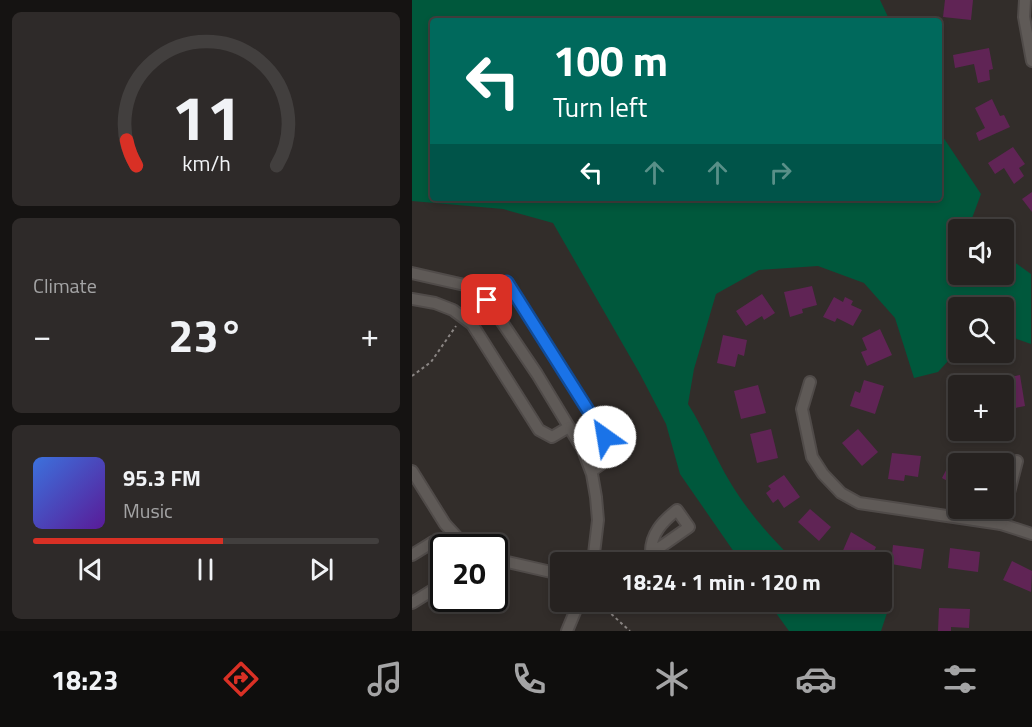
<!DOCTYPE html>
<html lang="en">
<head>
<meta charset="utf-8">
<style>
	body { margin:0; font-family:"Titillium Web",sans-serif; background:#2e2a29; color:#f1f3f6; height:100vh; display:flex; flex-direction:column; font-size:22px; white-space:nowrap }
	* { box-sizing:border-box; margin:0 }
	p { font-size:20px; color:#a4a4a5 }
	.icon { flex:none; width:33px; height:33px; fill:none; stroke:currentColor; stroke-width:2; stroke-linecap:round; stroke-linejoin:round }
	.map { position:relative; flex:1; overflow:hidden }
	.panel { display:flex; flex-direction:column; gap:12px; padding:12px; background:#151312; width:412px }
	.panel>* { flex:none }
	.top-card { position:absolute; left:18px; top:18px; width:512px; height:183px; border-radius:6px; box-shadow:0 3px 9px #0003,0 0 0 2px #423f3e; background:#00695c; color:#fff; overflow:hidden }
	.buttons { position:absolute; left:536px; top:219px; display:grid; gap:12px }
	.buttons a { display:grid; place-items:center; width:66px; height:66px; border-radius:6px; background:#262220; box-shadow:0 3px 9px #0003,0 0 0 2px #423f3e; font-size:30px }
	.speed { position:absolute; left:18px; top:534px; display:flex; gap:12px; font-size:30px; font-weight:700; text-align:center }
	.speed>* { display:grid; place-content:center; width:78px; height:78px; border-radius:50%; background:#262220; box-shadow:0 3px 9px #0003,0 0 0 2px #423f3e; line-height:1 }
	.speed .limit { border:3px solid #111; border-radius:9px; background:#fff; color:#111 }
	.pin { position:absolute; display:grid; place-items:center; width:51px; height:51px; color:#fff; margin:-26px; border-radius:12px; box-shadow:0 3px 9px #0006 }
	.me { position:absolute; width:66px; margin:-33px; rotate:328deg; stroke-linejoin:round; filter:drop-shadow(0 0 4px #0008) }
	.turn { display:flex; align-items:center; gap:21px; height:126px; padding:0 24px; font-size:27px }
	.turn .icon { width:78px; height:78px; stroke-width:2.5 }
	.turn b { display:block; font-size:42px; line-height:51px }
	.lanes { display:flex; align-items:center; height:57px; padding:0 24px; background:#0003; justify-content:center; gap:30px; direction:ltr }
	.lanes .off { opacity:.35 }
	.big { font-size:45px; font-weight:700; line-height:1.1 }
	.panel .tile { flex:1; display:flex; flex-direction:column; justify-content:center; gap:9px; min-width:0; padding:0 21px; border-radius:9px; background:#2e2a29 }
	.panel .dial { align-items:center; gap:0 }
	.dial svg { height:156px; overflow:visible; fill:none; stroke:#423f3e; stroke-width:7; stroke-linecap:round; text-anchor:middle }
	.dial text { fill:#f1f3f6; stroke:none }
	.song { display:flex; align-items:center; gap:18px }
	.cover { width:72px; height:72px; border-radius:9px; background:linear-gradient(135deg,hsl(220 70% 55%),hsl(270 70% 35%)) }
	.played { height:6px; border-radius:3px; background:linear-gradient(90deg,#d93025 55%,#423f3e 55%) }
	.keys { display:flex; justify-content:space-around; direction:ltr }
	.heat { display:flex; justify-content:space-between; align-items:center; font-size:33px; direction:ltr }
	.trip { position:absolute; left:138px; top:552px; width:342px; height:60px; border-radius:6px; background:#262220; box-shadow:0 3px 9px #0003,0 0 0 2px #423f3e; font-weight:700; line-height:60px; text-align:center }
	.menu { display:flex; height:96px; justify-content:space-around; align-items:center; background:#0f0e0d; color:#a4a4a5 }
	.menu .icon { width:42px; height:42px }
	.menu .current { color:#d93025 }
	.menu b { font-size:27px; color:#f1f3f6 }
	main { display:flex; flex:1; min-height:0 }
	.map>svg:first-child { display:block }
</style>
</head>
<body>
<main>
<section class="panel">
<div class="tile dial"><svg viewBox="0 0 100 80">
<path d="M14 69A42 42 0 1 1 86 69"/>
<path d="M14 69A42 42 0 0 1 9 56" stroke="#d93025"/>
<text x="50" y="56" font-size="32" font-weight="700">11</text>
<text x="50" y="72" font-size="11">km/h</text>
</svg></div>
<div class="tile"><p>Climate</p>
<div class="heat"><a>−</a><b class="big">23°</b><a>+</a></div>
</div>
<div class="tile">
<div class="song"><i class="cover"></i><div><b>95.3 FM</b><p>Music</p></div></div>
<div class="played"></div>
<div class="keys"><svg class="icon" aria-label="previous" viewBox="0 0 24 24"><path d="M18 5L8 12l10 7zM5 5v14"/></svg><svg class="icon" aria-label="pause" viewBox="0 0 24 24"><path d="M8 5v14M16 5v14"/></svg><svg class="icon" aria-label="next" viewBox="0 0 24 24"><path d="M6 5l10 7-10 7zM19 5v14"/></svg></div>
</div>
</section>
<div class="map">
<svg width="620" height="631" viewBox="0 0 620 631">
	<rect width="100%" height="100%" fill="#322d2a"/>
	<g fill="#00583c">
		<path d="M 0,0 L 468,0 L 478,21 L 21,21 L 21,198 L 526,198 L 527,131 L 569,194 L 556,229 L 546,230 L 546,274 L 591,274 L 591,254 L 619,274 L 619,344 L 591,334 L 591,308 L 546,308 L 546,350 L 526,372 L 502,378 L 483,318 L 452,283 L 406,266 L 347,270 L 304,294 L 282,369 L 276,404 C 292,429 303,457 318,482 C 336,512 359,538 384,562 L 329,562 L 268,474 L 254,424 L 228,374 L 141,223 L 91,209 L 0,201 Z"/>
		<path d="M 356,602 L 447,602 L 475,613 L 469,631 L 377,631 Z"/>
	</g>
	<g fill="#602455">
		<path d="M 533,0 L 561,0 L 559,20 L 531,17 Z"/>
		<path d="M 577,48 L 581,69 L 577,70 L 578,80 L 566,83 L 562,64 L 543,68 L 541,55 Z"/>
		<path d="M 580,99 L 588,116 L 592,115 L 598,127 L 567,141 L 564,133 L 573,128 L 563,108 Z"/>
		<path d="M 601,147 L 613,164 L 607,168 L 612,176 L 602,184 L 592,168 L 583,174 L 576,163 Z"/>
		<path d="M 620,192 L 620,212 L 610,199 Z"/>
		<path d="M 400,286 L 405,305 L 390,309 L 391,313 L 378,317 L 372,292 Z"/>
		<path d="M 350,294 L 363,313 L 352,320 L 350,316 L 334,326 L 324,311 Z"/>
		<path d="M 422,297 L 431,302 L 433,297 L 441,301 L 439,305 L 450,310 L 441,326 L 425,318 L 423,322 L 411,317 Z"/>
		<path d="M 468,329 L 480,355 L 455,366 L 449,352 L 455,350 L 450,338 Z"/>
		<path d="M 311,335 L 335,340 L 332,356 L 326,354 L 323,367 L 305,363 Z"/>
		<path d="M 608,375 L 613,406 L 598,409 L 596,403 L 591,404 L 592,378 Z"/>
		<path d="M 452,380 L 472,386 L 463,414 L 438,406 L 443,391 L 448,393 Z"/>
		<path d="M 346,385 L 354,413 L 329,419 L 322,391 Z"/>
		<path d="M 546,418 L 546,430 L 562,430 L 552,441 L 537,427 Z"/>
		<path d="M 359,429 L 366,458 L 345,463 L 338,434 Z"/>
		<path d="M 446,429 L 466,452 L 450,466 L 430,443 Z"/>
		<path d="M 544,451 L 560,459 L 558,464 L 546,464 L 546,487 L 530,478 Z"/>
		<path d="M 480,453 L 509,456 L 506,477 L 493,475 L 492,481 L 476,479 Z"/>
		<path d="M 372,475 L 388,497 L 372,508 L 366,499 L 361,503 L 354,493 L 359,489 L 356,486 Z"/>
		<path d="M 398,509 L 419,527 L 407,541 L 386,522 Z"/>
		<path d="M 439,532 L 464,547 L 457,562 L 446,562 L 429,555 Z"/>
		<path d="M 481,545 L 512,549 L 509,569 L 479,564 Z"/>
		<path d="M 538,548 L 568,552 L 566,572 L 536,568 Z"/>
		<path d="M 600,561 L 620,571 L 619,592 L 591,580 Z"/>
		<path d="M 527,608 L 558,609 L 557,628 L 539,627 L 539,631 L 526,631 Z"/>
	</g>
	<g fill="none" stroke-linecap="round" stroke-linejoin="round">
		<defs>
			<path id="lane" d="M 72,296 L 95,282 L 205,457 L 180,474"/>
			<g id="street">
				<path d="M 613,0 L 612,17 L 620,61"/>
				<path d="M 0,273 L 57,286 L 75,300 L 125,374 L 171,450 L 180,474 L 184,497 L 186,520 L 181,562"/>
				<path d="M 0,299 L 23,303 L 41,310 L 60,324 L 127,430 L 140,437 L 157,427"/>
				<path d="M 398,382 L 390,409 L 400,457 L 411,474 L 429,493 L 447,503 L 589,524 L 620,534"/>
				<path d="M 0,471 L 33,524 L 55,548"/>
				<path d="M 589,524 L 605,461"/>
				<path d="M 0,555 L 21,542 L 32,558"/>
				<path d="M 82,559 L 148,574"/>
				<path d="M 227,562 L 277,527 L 265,510 C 251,521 238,534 239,554"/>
				<path d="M 0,603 L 32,583"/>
				<path d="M 155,631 L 167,602"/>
			</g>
		</defs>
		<use href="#lane" stroke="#504b49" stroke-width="8"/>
		<use href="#street" stroke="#504b49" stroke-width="14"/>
		<g stroke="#8a8583" stroke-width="2" stroke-dasharray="3 3" stroke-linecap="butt">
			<path d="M 0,376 L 19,362 L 44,326"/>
			<path d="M 186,602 L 218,631"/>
		</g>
		<use href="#lane" stroke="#5f5a57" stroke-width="5"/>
		<use href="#street" stroke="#5f5a57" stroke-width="10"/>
	</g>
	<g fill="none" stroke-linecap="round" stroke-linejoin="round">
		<defs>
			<path id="route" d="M 75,300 L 72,297 L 95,282 L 193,437"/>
		</defs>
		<use href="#route" stroke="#114b97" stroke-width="15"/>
		<use href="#route" stroke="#1a73e8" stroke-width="10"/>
	</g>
</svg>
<div class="buttons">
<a><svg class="icon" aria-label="sound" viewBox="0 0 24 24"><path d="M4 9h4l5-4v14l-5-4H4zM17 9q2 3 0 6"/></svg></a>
<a><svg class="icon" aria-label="search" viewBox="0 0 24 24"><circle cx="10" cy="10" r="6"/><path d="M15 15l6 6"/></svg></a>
<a>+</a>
<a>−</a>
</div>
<div class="speed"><div class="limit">20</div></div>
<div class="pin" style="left:75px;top:300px;background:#d93025"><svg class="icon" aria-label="arrive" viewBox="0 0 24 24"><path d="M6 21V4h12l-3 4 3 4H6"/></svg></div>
<svg class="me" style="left:193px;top:437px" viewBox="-20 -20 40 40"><circle r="19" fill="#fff"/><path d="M0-13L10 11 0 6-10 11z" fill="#1a73e8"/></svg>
<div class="trip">18:24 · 1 min · 120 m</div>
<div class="top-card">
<div class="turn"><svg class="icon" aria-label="left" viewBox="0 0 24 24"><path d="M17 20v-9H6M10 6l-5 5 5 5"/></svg><div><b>100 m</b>Turn left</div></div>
<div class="lanes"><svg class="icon" aria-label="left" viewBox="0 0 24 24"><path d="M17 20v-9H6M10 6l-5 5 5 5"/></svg><svg class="icon off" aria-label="ahead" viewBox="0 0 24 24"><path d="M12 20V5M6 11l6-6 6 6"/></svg><svg class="icon off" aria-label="ahead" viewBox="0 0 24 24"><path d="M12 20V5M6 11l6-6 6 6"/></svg><svg class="icon off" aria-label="right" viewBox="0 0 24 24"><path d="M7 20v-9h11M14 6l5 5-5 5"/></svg></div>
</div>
</div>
</main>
<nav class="menu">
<b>18:23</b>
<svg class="icon current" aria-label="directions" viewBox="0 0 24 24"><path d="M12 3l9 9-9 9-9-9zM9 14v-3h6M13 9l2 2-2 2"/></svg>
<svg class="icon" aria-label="music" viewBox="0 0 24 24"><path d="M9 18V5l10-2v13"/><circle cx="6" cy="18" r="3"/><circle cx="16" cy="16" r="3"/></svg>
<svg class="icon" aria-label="phone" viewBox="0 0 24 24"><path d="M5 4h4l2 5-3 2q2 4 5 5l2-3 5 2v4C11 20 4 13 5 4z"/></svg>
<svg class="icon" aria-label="climate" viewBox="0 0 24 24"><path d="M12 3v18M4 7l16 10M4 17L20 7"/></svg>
<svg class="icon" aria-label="car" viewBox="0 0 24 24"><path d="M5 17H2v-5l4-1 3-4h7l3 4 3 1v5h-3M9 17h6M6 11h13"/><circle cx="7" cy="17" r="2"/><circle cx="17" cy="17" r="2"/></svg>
<svg class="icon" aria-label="filters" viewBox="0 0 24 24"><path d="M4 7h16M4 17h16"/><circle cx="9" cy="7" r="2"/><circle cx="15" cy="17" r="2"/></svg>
</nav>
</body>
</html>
